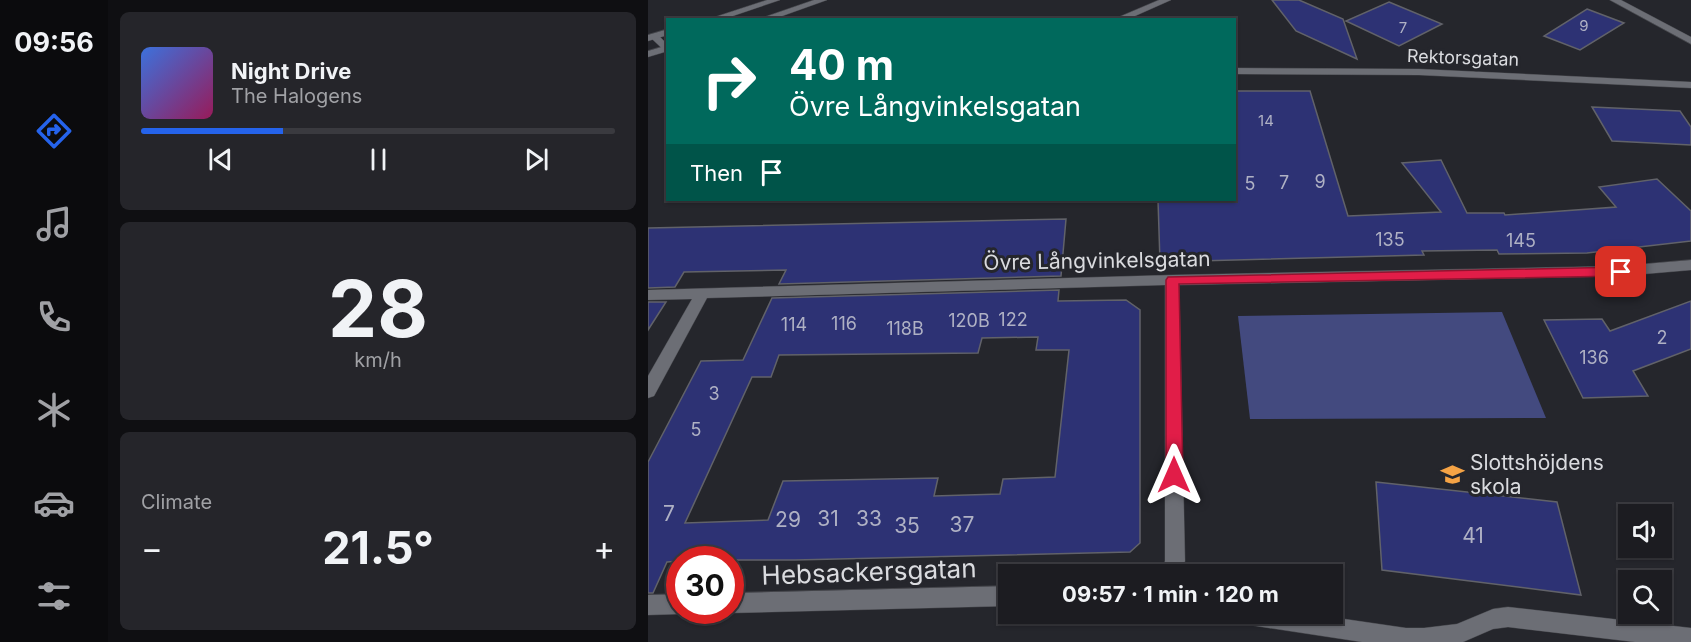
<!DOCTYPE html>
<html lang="en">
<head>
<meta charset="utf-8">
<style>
	body { margin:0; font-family:Inter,sans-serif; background:#25252a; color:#f1f3f6; height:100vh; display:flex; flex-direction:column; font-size:22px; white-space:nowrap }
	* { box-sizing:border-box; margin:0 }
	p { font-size:20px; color:#a0a1a5 }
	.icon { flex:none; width:33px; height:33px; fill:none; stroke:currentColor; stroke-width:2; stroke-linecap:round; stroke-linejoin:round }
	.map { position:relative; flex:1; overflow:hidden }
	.details { display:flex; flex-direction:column; gap:12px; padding:12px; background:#0f0f12; width:540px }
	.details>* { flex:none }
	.guide { position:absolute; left:18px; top:18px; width:570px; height:183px; border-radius:0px; box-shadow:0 2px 4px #0004,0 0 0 2px #3a3a3f; background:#00695c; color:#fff; overflow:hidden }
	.buttons { position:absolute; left:970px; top:504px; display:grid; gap:12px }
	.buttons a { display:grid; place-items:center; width:54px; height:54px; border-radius:0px; background:#1c1c21; box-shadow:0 2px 4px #0004,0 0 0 2px #3a3a3f; font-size:30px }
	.speed { position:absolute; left:18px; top:546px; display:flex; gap:12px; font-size:30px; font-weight:700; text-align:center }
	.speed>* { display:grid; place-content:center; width:78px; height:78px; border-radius:50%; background:#1c1c21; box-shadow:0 2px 4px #0004,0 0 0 2px #3a3a3f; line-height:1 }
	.speed .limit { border:9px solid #d22; background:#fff; color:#111 }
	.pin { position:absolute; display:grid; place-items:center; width:51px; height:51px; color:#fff; margin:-26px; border-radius:12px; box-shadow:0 3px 9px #0006 }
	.me { position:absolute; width:66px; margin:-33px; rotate:0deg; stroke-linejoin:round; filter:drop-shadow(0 0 4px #0008) }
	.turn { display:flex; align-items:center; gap:21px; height:126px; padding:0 24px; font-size:27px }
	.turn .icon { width:78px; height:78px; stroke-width:2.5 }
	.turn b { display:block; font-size:42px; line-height:51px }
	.then { display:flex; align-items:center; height:57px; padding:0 24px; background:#0003; gap:12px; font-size:22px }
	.big { font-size:45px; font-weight:700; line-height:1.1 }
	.details .card { flex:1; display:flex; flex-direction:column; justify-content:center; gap:9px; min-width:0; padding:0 21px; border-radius:9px; background:#25252a }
	.details .dial { align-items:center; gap:0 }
	.dial b { font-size:78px; line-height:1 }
	.song { display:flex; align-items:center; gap:18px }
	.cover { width:72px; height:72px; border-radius:9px; background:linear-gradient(135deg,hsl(220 70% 55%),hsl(330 70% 35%)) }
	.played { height:6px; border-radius:3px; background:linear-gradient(90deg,#2563eb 30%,#3a3a3f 30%) }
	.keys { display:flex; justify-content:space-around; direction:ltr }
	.heat { display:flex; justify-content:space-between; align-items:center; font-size:33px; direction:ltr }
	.trip { position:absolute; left:350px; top:564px; width:345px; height:60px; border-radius:0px; background:#1c1c21; box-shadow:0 2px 4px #0004,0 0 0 2px #3a3a3f; font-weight:700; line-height:60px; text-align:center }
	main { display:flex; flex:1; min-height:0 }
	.tabs { display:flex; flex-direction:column; width:108px; justify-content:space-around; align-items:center; background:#0b0b0d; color:#a0a1a5 }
	.tabs .icon { width:42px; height:42px }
	.tabs .active { color:#2563eb }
	.tabs b { font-size:27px; color:#f1f3f6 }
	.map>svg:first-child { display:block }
</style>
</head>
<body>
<main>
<nav class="tabs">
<b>09:56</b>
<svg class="icon active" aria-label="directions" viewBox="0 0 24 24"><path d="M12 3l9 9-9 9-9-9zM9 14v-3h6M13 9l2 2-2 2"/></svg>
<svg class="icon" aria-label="music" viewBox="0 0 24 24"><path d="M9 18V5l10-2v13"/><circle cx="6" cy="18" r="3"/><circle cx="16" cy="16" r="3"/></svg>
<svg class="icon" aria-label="phone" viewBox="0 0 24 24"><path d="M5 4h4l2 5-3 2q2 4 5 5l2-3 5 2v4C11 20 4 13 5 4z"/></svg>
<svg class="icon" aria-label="climate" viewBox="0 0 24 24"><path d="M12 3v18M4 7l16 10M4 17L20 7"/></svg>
<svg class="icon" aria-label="car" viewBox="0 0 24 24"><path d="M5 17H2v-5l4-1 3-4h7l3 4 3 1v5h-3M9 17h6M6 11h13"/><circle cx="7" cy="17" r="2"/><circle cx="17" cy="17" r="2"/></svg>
<svg class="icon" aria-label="filters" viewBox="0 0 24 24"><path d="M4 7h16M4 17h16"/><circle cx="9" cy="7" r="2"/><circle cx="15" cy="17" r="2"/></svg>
</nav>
<section class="details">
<div class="card">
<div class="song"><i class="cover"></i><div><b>Night Drive</b><p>The Halogens</p></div></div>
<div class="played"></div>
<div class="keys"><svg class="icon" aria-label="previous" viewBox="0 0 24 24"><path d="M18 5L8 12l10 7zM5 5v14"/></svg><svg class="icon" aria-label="pause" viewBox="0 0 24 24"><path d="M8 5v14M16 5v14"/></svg><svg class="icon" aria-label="next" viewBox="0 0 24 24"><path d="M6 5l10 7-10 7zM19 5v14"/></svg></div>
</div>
<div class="card dial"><b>28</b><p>km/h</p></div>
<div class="card"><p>Climate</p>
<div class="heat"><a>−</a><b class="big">21.5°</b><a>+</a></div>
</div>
</section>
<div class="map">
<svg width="1043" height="642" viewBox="0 0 1043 642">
	<rect width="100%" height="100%" fill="#25262c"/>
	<path fill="#434a7f" d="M 854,312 L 898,418 L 602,419 L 590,316 Z"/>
	<g fill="#2d3274" stroke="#616269" stroke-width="1.5" fill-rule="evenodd">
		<path d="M 624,0 L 651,0 L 695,19 L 709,59 L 648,31 Z"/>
		<path d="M 741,2 L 794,24 L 751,46 L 698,21 Z"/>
		<path d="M 939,9 L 976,23 L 932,50 L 896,36 Z"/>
		<path d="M 586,91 L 662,91 L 700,216 L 793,212 L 754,163 L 793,160 L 819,213 L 856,213 L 857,215 L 968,207 L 951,187 L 1009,179 L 1043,211 L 1043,241 L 939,253 L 851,254 L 849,250 L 774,251 L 776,255 L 512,262 L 510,200 L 586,200 Z"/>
		<path d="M 944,107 L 1032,111 L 1043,127 L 1043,145 L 964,141 Z"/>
		<path d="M 418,219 L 413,276 L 131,284 L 138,270 L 36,272 L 27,287 L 0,288 L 0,228 Z"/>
		<path d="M 411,290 L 410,301 L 478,300 L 492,310 L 492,543 L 482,552 L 147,560 L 32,560 L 32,561 L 19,562 L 5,593 L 0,593 L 0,462 L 53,361 L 95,360 L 124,298 ZM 390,337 L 388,350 L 421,350 L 407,477 L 355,479 L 352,494 L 286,496 L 290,478 L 135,481 L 120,520 L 37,523 L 104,377 L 123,377 L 131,355 L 330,353 L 334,338 Z"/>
		<path d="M 1043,301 L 1043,349 L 985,371 L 1000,396 L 935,398 L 896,320 L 954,319 L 962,331 Z"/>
		<path d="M 0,302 L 18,302 L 0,330 Z"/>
		<path d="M 728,482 L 909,502 L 933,595 L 734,570 Z"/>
	</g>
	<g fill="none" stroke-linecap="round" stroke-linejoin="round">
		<defs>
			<path id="lane" d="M 511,0 L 523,0 L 478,20 L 464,20 Z"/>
			<g id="street">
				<path d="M 962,0 L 973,0 L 1043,37 L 1043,44 Z"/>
				<path d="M 3,34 L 9,34 L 20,45 L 20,54 L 3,38 Z"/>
				<path d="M 586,68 L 771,69 L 1043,82 L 1043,88 L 771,75 L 586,74 Z"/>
				<path d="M 1043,260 L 1043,270 L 973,276 L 531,285 L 537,561 L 533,574 L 513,574 L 517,561 L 517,285 L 59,298 L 6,396 L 0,398 L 0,376 L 44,299 L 0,300 L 0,290 L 524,275 L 973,266 Z"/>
				<path d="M 360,586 L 360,606 L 82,613 L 76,610 L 82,610 L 82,593 Z"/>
				<path d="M 32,594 L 32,610 L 39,611 L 32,614 L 0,615 L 0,595 Z"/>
				<path d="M 860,607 L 1043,628 L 1043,642 L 987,642 L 860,627 L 845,629 L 815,642 L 714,642 L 595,624 L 588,621 L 585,614 L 662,614 L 758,628 L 776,628 L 809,624 L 845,609 Z"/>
			</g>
			<g id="secondary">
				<path d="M 119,0 L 132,0 L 73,20 L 58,20 Z"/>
				<path d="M 166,0 L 179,0 L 123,20 L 108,20 Z"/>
				<path d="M 20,29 L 20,35 L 0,41 L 0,35 Z"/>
				<path d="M 20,45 L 20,51 L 0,57 L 0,51 Z"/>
			</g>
		</defs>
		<use href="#lane" stroke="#434449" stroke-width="1"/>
		<use href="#street" stroke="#434449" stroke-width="1"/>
		<use href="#secondary" stroke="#434449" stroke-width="1"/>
		<use href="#lane" fill="#6c6e75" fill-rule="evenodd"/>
		<use href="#street" fill="#6c6e75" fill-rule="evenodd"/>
		<use href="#secondary" fill="#6c6e75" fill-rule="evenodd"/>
	</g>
	<path fill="#e11d48" stroke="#92132f" stroke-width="1.5" d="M 973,267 L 979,272 L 973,276 L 531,284 L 535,475 L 532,480 L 526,482 L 521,480 L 518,475 L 518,280 L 520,277 Z"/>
	<defs>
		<symbol id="school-bare" viewBox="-9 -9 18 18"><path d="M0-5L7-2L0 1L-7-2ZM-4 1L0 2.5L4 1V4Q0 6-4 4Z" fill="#f5a345" stroke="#25262c" stroke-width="2.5" paint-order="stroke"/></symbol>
	</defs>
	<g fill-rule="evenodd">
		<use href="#school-bare" x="788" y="458" width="33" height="33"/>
	</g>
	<g text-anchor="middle" stroke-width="6" stroke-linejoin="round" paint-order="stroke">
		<g font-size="15" fill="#afb1c4">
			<text x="936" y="31">9</text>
			<text x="755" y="33">7</text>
			<text x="618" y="126">14</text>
		</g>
		<g font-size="18" fill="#dadbdf" stroke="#25262c">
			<text transform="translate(815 58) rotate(2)" y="6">Rektorsgatan</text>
		</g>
		<g font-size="18" fill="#afb1c4">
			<text x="672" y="188">9</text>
			<text x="636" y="189">7</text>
			<text x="602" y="190">5</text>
			<text x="742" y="246">135</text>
			<text x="873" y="247">145</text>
			<text x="365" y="326">122</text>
			<text x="321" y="327">120B</text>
			<text x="196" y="330">116</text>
			<text x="146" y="331">114</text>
			<text x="257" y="335">118B</text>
			<text x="1014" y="344">2</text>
			<text x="946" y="364">136</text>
			<text x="66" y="400">3</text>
			<text x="48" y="436">5</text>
		</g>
		<g font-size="21" fill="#dadbdf" stroke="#25262c">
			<text transform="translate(449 261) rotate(-1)" y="7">Övre Långvinkelsgatan</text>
		</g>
		<g font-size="21" fill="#dadbdf" stroke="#25262c" text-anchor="start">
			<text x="822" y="470">Slottshöjdens<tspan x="822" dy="24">skola</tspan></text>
		</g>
		<g font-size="21" fill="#afb1c4">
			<text x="21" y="521">7</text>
			<text x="180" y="526">31</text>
			<text x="221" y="526">33</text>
			<text x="140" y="527">29</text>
			<text x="314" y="532">37</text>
			<text x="259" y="533">35</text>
			<text x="825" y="543">41</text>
		</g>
		<g font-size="26" fill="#dadbdf" stroke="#25262c">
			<text transform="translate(221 572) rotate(-2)" y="9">Hebsackersgatan</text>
		</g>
	</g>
</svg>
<div class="buttons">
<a><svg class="icon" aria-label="sound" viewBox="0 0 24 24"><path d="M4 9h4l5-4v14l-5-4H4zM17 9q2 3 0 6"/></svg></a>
<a><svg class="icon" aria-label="search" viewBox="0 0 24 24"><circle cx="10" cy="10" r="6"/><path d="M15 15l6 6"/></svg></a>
</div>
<div class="speed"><div class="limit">30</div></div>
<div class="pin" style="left:973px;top:272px;background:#d93025"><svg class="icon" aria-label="arrive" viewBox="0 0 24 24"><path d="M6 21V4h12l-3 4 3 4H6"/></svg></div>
<svg class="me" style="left:526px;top:475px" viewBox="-20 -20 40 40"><path d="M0-17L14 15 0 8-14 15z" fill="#e11d48" stroke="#fff" stroke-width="4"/></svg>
<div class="trip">09:57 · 1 min · 120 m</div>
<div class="guide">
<div class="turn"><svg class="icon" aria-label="right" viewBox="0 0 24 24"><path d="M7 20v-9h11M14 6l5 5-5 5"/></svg><div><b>40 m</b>Övre Långvinkelsgatan</div></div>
<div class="then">Then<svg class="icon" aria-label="arrive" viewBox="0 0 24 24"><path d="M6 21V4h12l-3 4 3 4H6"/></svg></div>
</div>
</div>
</main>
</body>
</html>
